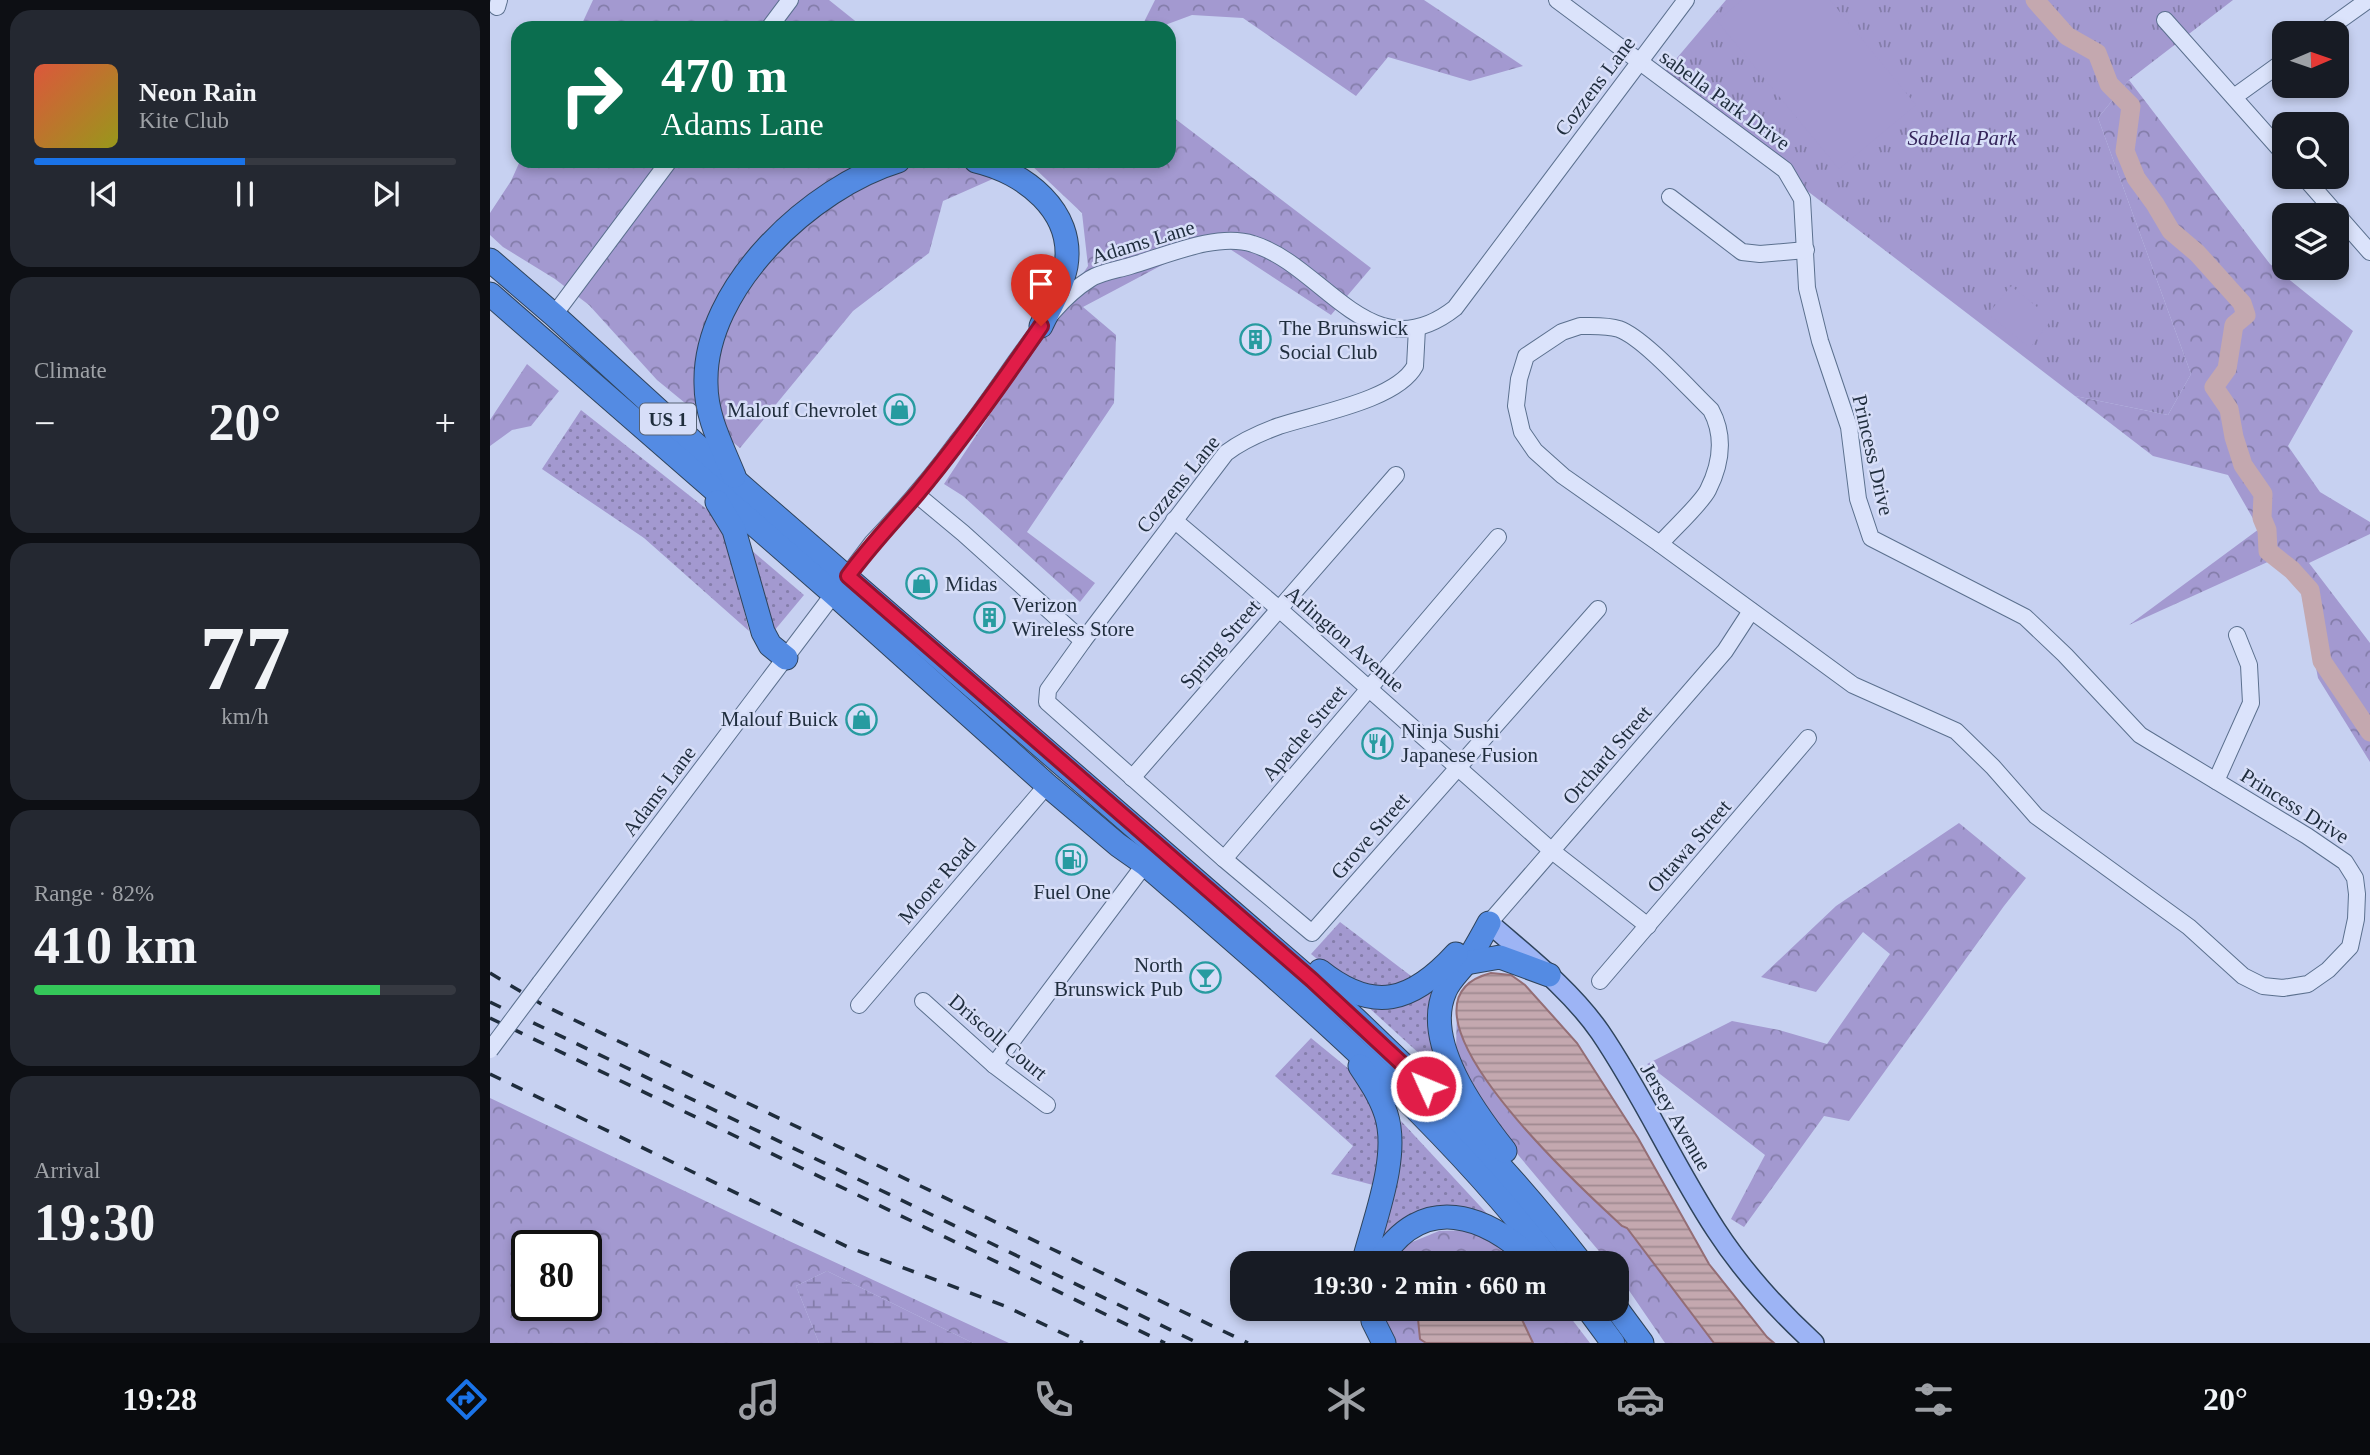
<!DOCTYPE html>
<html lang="en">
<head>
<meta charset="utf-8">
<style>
	body { margin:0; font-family:"Times New Roman",serif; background:#242831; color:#f1f3f6; height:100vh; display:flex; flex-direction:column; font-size:26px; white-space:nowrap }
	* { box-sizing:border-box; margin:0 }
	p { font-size:23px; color:#9ea1a6 }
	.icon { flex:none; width:38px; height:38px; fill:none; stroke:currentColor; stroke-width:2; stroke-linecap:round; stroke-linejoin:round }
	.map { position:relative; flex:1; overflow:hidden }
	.panel { display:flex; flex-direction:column; gap:10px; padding:10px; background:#0d0f14; width:490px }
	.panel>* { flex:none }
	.top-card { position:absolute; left:21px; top:21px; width:665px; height:147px; border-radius:21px; box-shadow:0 4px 10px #0003; background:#0b6e4f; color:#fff; overflow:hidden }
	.needle { width:46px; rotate:88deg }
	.tools { position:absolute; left:1782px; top:21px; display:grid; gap:14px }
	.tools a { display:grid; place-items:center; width:77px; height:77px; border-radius:14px; background:#171b24; box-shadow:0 4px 10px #0003; font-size:35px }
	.speed { position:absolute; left:21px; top:1230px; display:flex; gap:14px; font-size:35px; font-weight:700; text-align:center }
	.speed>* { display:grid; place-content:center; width:91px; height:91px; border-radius:50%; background:#171b24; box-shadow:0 4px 10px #0003; line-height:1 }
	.speed .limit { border:4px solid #111; border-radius:10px; background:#fff; color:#111 }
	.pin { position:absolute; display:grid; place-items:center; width:60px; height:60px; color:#fff; margin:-72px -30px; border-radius:50% 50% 50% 0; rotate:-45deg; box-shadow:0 0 7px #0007 }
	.pin .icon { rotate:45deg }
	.me { position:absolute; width:77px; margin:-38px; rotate:314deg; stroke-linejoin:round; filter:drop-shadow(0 0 5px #0008) }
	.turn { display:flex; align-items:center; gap:24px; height:147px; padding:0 35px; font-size:32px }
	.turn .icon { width:91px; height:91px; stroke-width:2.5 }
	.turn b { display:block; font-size:49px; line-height:60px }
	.big { font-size:52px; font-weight:800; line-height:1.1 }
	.panel .tile { flex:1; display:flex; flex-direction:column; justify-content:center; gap:10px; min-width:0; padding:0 24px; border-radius:21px; background:#242831 }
	.panel .dial { align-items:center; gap:0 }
	.dial b { font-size:91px; line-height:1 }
	.song { display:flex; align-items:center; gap:21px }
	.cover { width:84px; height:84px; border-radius:10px; background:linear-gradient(135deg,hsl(10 70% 55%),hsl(60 70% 35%)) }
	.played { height:7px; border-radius:4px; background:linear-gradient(90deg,#1a73e8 50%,#363941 50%) }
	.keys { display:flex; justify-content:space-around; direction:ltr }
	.heat { display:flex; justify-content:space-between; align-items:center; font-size:38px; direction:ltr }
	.charge { height:10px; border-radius:5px; background:linear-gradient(90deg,#34c759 82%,#363941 0) }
	.trip { position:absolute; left:740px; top:1251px; width:399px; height:70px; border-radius:21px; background:#171b24; box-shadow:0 4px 10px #0003; font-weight:800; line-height:70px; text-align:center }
	.menu { display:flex; height:112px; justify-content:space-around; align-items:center; background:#090b0e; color:#9ea1a6 }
	.menu .icon { width:49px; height:49px }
	.menu .current { color:#1a73e8 }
	.menu b { font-size:32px; color:#f1f3f6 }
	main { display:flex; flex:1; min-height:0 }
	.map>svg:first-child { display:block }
</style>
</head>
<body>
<main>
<section class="panel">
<div class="tile">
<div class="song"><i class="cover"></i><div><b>Neon Rain</b><p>Kite Club</p></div></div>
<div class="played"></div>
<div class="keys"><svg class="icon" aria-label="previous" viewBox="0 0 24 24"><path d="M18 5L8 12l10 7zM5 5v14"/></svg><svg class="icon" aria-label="pause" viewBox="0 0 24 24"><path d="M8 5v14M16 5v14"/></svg><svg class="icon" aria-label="next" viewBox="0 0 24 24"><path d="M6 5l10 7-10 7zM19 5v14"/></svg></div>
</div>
<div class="tile"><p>Climate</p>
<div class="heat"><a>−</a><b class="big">20°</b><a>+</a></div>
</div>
<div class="tile dial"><b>77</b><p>km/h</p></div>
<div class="tile"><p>Range · 82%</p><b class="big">410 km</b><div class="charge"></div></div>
<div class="tile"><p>Arrival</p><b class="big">19:30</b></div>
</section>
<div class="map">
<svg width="1880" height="1343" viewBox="0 0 1880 1343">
	<defs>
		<pattern id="grass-dots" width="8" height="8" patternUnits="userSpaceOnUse" patternTransform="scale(1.75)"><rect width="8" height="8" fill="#a399d0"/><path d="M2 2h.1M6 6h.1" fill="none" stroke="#847daa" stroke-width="1.8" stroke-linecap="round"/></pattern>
		<pattern id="forest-crowns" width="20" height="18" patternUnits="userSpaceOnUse" patternTransform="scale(1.75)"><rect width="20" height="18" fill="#a399d0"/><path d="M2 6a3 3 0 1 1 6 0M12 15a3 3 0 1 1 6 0" fill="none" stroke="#847daa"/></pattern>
		<pattern id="wetland-marsh" width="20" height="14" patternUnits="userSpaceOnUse" patternTransform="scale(1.75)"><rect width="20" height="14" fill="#a399d0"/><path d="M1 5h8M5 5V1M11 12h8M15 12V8" fill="none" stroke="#847daa"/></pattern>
		<pattern id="park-tufts" width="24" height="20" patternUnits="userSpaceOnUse" patternTransform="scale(1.75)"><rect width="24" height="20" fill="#a399d0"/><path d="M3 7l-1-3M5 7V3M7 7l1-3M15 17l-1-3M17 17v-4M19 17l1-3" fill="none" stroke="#847daa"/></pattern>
		<pattern id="water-rules" width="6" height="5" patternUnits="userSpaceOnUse" patternTransform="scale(1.75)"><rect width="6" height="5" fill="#c4a8af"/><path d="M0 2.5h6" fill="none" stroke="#9f8990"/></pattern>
	</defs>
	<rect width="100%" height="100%" fill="#c7d1f1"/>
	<g fill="url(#grass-dots)">
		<path d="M 91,410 L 233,522 L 259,631 L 154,538 L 52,469 Z"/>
		<path d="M 260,549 L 314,595 L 284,631 Z"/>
		<path d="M 850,922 L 925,979 L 897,990 L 858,984 L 821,954 Z"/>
		<path d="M 945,987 L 955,1077 L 877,1006 Z"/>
		<path d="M 821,1038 L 865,1074 L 888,1111 L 894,1148 L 883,1185 L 841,1174 L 863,1146 L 785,1076 Z"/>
		<path d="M 911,1121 L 1002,1219 L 969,1209 L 887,1246 L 909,1147 Z"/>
	</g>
	<g fill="url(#forest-crowns)" fill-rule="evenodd">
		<path d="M 103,0 L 339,0 L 374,28 L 90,28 Z"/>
		<path d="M 665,0 L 934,0 L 1033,66 L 980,81 L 898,57 L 866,96 L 753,18 L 702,15 L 667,28 L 651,28 Z"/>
		<path d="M 1639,80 L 1780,264 L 1863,331 L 1798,446 L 1830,492 L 1880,522 L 1880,534 L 1819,563 L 1880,643 L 1880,762 L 1828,678 L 1811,592 L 1782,560 L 1639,625 L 1769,529 L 1738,475 L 1663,456 L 1585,396 L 1678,415 L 1701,374 L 1608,118 Z"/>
		<path d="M 679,114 L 881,268 L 841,315 L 723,238 L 593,307 L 626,335 L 624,403 L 537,532 L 605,583 L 590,602 L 473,496 L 454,484 L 598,266 L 592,213 L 539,163 L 453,201 L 439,253 L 363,311 L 250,448 L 167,380 L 99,305 L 65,279 L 13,247 L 0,235 L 0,213 L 21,181 L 30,161 L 550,161 L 557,167 L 565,161 L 679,161 Z"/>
		<path d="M 37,364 L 69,391 L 41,426 L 22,430 L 0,446 L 0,420 Z"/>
		<path d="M 1469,823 L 1536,878 L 1514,906 L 1359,1121 L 1334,1116 L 1254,1227 L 1241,1219 L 1275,1155 L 1157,1064 L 1242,1021 L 1289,1030 L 1337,1044 L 1400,954 L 1373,932 L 1326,992 L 1271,977 L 1346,906 Z"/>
		<path d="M 967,1007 C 975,1066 1015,1109 1055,1150 C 1080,1176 1106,1201 1132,1225 L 1137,1228 L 1224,1343 L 1175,1343 L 1127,1273 L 1127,1264 L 1119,1263 L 1003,1125 L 966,1053 Z"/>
		<path d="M 0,1098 L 297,1240 L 519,1343 L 483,1343 L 337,1271 L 306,1286 L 329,1343 L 0,1343 ZM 37,1246 L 96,1246 L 96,1306 L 37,1306 Z"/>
		<path d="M 987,1230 L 1033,1264 L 898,1264 L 915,1245 L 949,1231 Z"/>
		<path d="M 891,1309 L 1074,1309 L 1100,1343 L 905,1343 L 896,1334 Z"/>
	</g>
	<path fill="url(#wetland-marsh)" d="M 337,1271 L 483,1343 L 329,1343 L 306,1286 Z"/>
	<path fill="url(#park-tufts)" d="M 1236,0 L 1743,0 L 1639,80 L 1608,118 L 1701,374 L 1678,415 L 1585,396 L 1170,78 Z"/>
	<g fill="#a399d0">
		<path d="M 1252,0 L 1340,0 L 1426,105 L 1349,169 L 1227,21 Z"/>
		<path d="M 1521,286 L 1562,319 L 1540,348 L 1498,314 Z"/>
	</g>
	<g fill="url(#water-rules)" stroke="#946e75" stroke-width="2">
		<path d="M 1001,973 L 1021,975 L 1035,985 L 1087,1043 L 1148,1138 L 1219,1264 L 1277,1337 L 1284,1343 L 1224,1343 L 1137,1228 L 1132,1226 C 1099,1195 884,1003 1001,973 Z"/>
		<path d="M 983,1256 L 992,1263 L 943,1263 L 944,1259 Z"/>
		<path d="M 927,1309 L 1027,1309 L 1043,1343 L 936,1343 L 930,1339 Z"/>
	</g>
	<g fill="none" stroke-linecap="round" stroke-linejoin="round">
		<path stroke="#c4a8af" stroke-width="19" d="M 1545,0 L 1577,36 L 1607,53 L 1619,84 L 1641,106 L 1635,151 L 1646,178 L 1665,204 L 1681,231 L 1707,253 L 1752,303 L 1756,315 L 1744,325 L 1737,369 L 1724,387 L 1739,409 L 1744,437 L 1753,465 L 1773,494 L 1772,518 L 1777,530 L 1778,551 L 1802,570 L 1820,590 L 1832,661 L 1880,732"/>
		<defs>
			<g id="minor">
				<path d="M 1067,0 L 1295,170 L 1312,199 L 1317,288 L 1330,341 L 1359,427 L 1368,499 L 1381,538 L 1535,617 L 1575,655 L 1650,735 L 1817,836 L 1855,862 L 1865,878 L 1867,894 L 1866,919 L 1860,947 L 1838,970 L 1818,984 L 1793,988 L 1773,986 L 1753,976 L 1699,927 L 1546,816 L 1503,767 L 1466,731 L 1363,685 L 1170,544"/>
				<path d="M 7,7 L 9,0"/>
				<path d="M 1675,20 L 1794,154"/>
				<path d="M 279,28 L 300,0"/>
				<path d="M 1832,33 L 1878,0"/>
				<path d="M 1744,97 L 1794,61"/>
				<path d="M 1814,177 L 1880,252"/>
				<path d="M 1180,197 L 1252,252 L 1270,254 L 1316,250"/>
				<path d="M 64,315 L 179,161"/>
				<path d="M 1090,326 C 1103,326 1117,325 1129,329 C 1154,338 1200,390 1221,410 C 1235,436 1231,464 1218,490 C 1211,504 1181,531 1170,544 L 1073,476 L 1045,451 L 1032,432 L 1026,406 L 1029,379 L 1036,356 L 1072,332 Z"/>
				<path d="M 927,328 L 925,366 C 907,400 825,414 789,426 C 770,433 752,441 736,453 L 593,641 L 558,690 L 557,702 L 734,859 L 822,933 L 1108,609"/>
				<path d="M 426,494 L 473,533 L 593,641"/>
				<path d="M 684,520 L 789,609 L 1062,851 L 1158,926"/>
				<path d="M 642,778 L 906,475"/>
				<path d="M 1726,781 L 1761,703 L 1759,665 L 1747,635"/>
				<path d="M 734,859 L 1008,537"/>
				<path d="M 999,923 L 1235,651 L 1261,611"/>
				<path d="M 1110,981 L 1318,738"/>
				<path d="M 50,983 L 382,543 C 412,511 441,478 467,442 C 488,416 507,388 526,361 C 548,331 568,299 600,279 C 611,272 627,270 640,266 C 675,256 727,232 763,244 C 835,266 881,374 965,308 L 1196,0"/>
				<path d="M 433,1001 L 504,1065 L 557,1105"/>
				<path d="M 369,1005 L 557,785"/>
				<path d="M 504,1065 L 655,864"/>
			</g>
			<path id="major" d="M 999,923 C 1038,957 1080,989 1110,1032 C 1153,1095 1184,1166 1226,1230 C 1254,1273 1287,1309 1324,1343"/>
			<g id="highway">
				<path d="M 486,161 C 534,172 585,211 576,266 C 572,287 560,307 551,326"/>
				<path d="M 0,260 L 64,315 L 247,482 L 861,1015 C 944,1092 1022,1174 1092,1264"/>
				<path d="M 0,294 L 344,594 L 557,785 L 628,845 L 655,864 C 799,989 946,1112 1063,1264"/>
				<path d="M 244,476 C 232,446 216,417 216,384 C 213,287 322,187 408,161"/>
				<path d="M 227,502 L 244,530 L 273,632 L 280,645 L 296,658"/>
				<path d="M 999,923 C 992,936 985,949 977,961 C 970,971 960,979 955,991 C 932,1042 985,1113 1015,1151"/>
				<path d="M 976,963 L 1010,957 L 1059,975"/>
				<path d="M 830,971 C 884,1014 922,1002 966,954"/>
				<path d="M 870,1066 C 880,1081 890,1096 896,1114 C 910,1157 884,1220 873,1264"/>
				<path d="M 888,1264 C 931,1190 997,1214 1047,1264"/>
				<path d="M 881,1309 L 883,1321 L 894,1343"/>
				<path d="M 1098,1309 L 1123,1343"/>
				<path d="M 1127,1309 L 1152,1343"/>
			</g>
		</defs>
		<use href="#minor" stroke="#5b708e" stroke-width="18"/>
		<use href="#major" stroke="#2f445c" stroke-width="22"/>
		<use href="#highway" stroke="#2f445c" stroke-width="25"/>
		<use href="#minor" stroke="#dbe3fb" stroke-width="16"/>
		<use href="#major" stroke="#9db4f5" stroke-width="19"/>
		<use href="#highway" stroke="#548be3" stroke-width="23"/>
		<g stroke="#1f2d3d" stroke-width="3.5" stroke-dasharray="12 12" stroke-linecap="butt">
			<path d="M 0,973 L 53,1005 L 758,1343"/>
			<path d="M 0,1002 L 708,1343"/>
			<path d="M 0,1018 L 675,1343"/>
			<path d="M 0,1074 L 358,1247 L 515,1306 L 593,1343"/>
		</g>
		<defs>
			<path id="minor-bridge" d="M 0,1050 L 50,983"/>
		</defs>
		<use href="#minor-bridge" stroke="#5b708e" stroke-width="18" stroke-linecap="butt"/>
		<use href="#minor-bridge" stroke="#dbe3fb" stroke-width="16"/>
	</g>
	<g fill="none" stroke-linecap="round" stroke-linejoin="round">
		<defs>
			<path id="route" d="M 551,326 C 512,383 471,441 427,494 C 403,522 379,547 358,576 L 822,980 L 936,1086"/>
		</defs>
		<use href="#route" stroke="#92132f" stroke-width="18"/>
		<use href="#route" stroke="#e11d48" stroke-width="12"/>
	</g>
	<defs>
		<symbol id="building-ring" viewBox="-11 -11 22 22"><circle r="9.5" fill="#d7def8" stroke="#279ba0" stroke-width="1.5"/><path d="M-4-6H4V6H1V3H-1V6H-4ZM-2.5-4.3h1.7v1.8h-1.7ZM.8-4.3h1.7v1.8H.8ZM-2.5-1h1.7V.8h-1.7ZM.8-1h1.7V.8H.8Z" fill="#279ba0"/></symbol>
		<symbol id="shop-ring" viewBox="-11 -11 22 22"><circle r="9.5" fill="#d7def8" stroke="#279ba0" stroke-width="1.5"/><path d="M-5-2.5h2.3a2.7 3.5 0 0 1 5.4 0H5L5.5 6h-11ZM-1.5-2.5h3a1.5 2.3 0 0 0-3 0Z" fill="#279ba0"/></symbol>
		<symbol id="restaurant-ring" viewBox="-11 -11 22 22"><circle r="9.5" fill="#d7def8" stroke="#279ba0" stroke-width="1.5"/><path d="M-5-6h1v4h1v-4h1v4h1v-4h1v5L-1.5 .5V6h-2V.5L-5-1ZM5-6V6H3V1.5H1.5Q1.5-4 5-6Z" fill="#279ba0"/></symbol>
		<symbol id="fuel-ring" viewBox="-11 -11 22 22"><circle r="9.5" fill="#d7def8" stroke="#279ba0" stroke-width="1.5"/><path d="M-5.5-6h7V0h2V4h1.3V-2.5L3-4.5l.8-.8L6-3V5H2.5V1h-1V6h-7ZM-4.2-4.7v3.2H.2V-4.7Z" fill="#279ba0"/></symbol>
		<symbol id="bar-ring" viewBox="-11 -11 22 22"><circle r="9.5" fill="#d7def8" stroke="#279ba0" stroke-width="1.5"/><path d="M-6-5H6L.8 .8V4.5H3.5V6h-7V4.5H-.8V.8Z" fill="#279ba0"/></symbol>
	</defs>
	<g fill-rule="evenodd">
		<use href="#building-ring" x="748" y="322" width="35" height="35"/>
		<use href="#shop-ring" x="392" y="392" width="35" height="35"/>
		<use href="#shop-ring" x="414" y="566" width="35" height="35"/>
		<use href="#building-ring" x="482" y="600" width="35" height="35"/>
		<use href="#shop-ring" x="354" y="702" width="35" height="35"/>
		<use href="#restaurant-ring" x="870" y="726" width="35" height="35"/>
		<use href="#fuel-ring" x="564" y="842" width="35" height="35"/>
		<use href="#bar-ring" x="698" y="960" width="35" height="35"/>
	</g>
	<g text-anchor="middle" stroke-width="5" stroke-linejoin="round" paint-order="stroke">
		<rect fill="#d7def8" stroke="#566275" stroke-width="2" x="150" y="403.5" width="56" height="31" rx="5"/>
		<g font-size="19" font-weight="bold" fill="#1f2d3d">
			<text x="178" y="426">US 1</text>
		</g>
		<g font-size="21" fill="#1f2d3d" stroke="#d7def8">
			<text transform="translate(1105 86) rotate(-53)" y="7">Cozzens Lane</text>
			<text transform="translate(1235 100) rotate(36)" y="7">sabella Park Drive</text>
			<text transform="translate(653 242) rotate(-17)" y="7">Adams Lane</text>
			<text transform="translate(1383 455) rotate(77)" y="7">Princess Drive</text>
			<text transform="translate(688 484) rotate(-51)" y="7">Cozzens Lane</text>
			<text transform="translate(855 639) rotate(41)" y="7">Arlington Avenue</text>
			<text transform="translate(730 644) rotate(-49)" y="7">Spring Street</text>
			<text transform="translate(814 733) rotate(-50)" y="7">Apache Street</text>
			<text transform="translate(1117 755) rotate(-49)" y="7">Orchard Street</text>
			<text transform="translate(169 791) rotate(-53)" y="7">Adams Lane</text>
			<text transform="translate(1805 806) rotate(32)" y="7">Princess Drive</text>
			<text transform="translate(880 836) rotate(-49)" y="7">Grove Street</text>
			<text transform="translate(1199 846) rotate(-49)" y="7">Ottawa Street</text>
			<text transform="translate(447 881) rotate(-49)" y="7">Moore Road</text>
			<text transform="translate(508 1037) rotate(40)" y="7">Driscoll Court</text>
			<text transform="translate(1186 1117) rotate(60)" y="7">Jersey Avenue</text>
		</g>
		<g font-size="21" font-style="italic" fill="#35255b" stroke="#d7def8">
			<text x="1472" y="145">Sabella Park</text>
		</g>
		<g font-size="21" fill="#1f2d3d" stroke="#d7def8" text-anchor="start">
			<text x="789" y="335">The Brunswick<tspan x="789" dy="24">Social Club</tspan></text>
			<text x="387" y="417" text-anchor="end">Malouf Chevrolet</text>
			<text x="455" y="591">Midas</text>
			<text x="522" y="612">Verizon<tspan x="522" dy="24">Wireless Store</tspan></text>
			<text x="348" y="726" text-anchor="end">Malouf Buick</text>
			<text x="911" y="738">Ninja Sushi<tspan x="911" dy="24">Japanese Fusion</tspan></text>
			<text x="582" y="899" text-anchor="middle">Fuel One</text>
			<text x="693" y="972" text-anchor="end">North<tspan x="693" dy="24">Brunswick Pub</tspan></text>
		</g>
	</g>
</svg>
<div class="tools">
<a><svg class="needle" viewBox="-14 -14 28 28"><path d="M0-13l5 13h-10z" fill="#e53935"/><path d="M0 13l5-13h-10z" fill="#9ea1a6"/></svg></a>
<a><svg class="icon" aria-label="search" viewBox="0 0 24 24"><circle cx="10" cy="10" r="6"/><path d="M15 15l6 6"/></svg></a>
<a><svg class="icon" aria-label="layers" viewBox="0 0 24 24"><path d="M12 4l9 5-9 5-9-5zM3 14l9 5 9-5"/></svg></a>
</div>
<div class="speed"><div class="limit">80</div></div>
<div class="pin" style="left:551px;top:326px;background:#d93025"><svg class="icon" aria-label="arrive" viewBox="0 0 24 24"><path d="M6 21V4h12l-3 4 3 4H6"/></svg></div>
<svg class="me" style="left:936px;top:1086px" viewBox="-20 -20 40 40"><circle r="17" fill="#e11d48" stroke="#fff" stroke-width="3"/><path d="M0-11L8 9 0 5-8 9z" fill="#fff"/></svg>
<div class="trip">19:30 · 2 min · 660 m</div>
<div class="top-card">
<div class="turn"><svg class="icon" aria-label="right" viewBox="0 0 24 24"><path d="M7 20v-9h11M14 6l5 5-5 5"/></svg><div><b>470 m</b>Adams Lane</div></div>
</div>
</div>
</main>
<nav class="menu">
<b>19:28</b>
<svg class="icon current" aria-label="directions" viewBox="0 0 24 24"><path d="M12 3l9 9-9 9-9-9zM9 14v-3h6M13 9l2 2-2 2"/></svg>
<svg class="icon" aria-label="music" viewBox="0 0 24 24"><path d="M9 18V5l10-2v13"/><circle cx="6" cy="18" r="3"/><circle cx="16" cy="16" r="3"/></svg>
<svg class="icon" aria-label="phone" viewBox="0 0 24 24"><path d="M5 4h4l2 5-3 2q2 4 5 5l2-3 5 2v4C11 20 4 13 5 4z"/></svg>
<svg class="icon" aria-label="climate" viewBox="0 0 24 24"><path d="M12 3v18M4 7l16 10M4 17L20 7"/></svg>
<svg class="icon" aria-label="car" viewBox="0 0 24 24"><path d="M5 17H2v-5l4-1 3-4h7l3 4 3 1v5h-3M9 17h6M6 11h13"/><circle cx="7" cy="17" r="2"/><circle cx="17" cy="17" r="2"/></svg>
<svg class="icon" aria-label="filters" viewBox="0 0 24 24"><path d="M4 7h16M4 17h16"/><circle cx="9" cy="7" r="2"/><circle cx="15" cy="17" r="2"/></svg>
<b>20°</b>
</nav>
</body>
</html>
